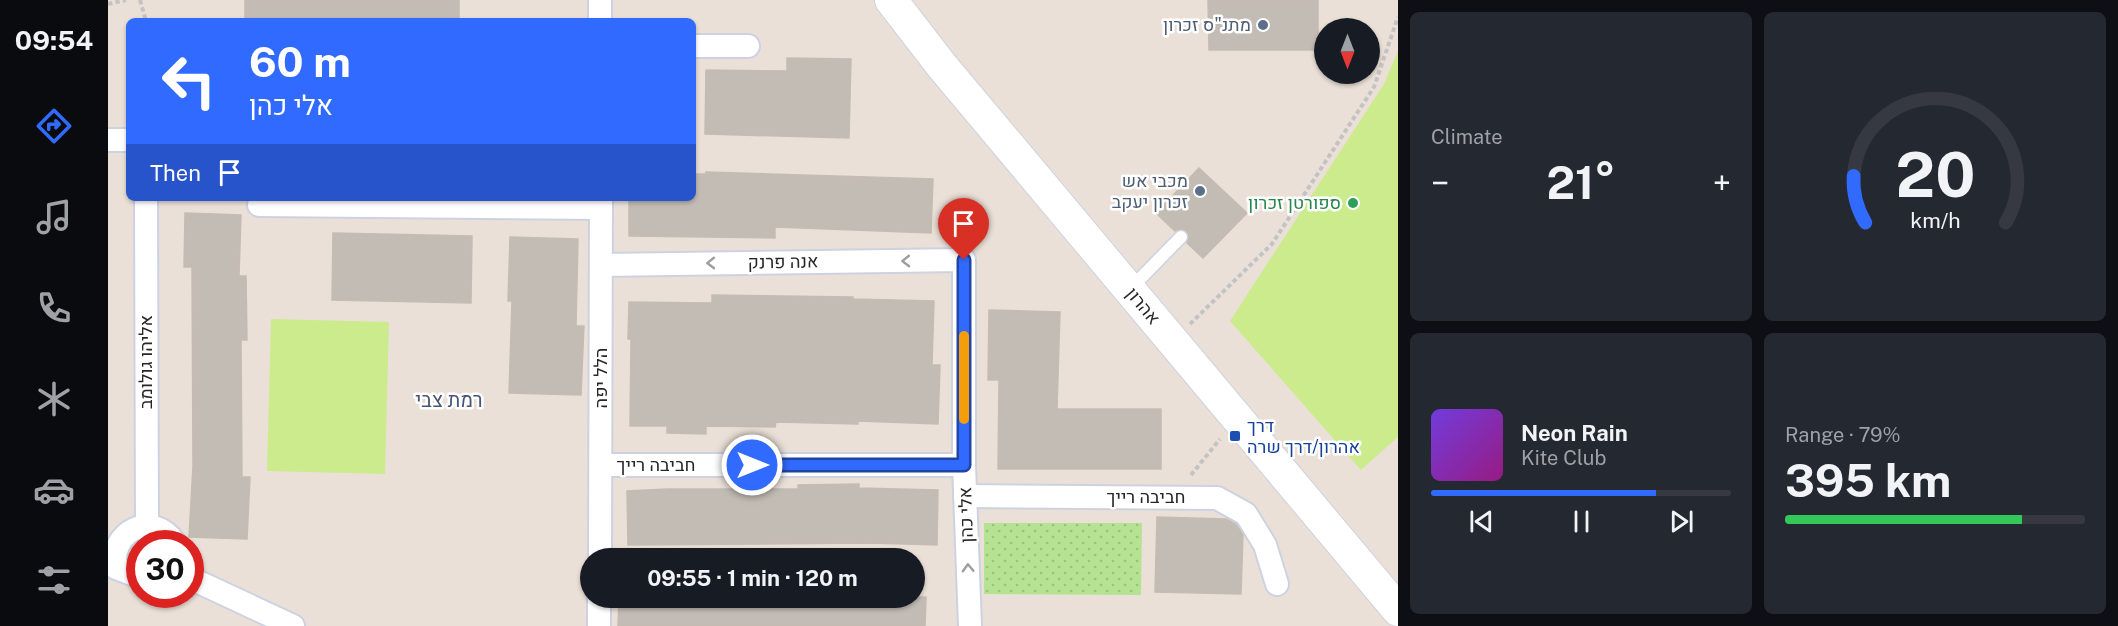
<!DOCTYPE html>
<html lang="en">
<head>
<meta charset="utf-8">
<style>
	body { margin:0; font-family:"Public Sans",Heebo,sans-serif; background:#242831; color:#f1f3f6; height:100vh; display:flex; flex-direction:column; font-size:22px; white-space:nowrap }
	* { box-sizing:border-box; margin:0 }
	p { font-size:20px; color:#9ea1a6 }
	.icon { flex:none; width:33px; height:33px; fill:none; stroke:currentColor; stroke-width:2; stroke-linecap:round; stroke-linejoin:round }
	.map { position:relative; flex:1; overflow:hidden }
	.drawer { display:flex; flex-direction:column; gap:12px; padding:12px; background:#0d0f14; width:720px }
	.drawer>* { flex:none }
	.top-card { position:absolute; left:18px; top:18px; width:570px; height:183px; border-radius:9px; box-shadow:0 2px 4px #0004; background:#316afe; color:#fff; overflow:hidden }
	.needle { width:39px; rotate:180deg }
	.controls { position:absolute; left:1206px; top:18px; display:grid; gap:12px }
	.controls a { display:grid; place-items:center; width:66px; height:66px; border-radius:50%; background:#171b24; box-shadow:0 2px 4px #0004; font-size:30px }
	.speed { position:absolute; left:18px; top:530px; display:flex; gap:12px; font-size:30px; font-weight:700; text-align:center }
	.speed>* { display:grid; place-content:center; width:78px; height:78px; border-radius:50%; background:#171b24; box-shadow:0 2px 4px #0004; line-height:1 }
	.speed .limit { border:9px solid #d22; background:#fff; color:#111 }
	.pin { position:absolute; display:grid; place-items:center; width:51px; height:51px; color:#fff; margin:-62px -26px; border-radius:50% 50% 50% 0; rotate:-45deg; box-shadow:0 0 6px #0007 }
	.pin .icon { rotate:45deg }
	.me { position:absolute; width:66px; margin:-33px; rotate:90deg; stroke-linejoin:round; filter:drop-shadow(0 0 4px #0008) }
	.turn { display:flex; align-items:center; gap:21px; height:126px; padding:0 24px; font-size:27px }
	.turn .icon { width:78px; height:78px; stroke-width:2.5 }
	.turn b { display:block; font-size:42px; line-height:51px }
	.then { display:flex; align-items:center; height:57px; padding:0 24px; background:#0003; gap:12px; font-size:22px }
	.big { font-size:45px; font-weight:700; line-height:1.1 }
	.drawer .card { flex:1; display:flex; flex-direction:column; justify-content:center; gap:9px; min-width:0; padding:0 21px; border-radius:9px; background:#242831 }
	.drawer .dial { align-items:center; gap:0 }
	.dial svg { height:156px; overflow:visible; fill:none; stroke:#363941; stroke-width:7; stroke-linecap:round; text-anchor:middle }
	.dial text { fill:#f1f3f6; stroke:none }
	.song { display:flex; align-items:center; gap:18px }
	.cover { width:72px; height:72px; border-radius:9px; background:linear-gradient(135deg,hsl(260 70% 55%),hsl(310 70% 35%)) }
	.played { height:6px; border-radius:3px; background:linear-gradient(90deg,#316afe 75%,#363941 75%) }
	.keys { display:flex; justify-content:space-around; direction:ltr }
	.heat { display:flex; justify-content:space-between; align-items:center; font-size:33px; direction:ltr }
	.charge { height:9px; border-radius:4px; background:linear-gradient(90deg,#34c759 79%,#363941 0) }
	.drawer .tiles { flex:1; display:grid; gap:12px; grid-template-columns:repeat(2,1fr) }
	.trip { position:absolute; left:472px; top:548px; width:345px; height:60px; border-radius:30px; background:#171b24; box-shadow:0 2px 4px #0004; font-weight:700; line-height:60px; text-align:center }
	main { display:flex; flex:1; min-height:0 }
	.tab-bar { display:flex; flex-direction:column; width:108px; justify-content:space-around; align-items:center; background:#090b0e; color:#9ea1a6 }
	.tab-bar .icon { width:42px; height:42px }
	.tab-bar .active { color:#316afe }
	.tab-bar b { font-size:27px; color:#f1f3f6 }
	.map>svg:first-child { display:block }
</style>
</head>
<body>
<main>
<nav class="tab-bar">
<b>09:54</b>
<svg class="icon active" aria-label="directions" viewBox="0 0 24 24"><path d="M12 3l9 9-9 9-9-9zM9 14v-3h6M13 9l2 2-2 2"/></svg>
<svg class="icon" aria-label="music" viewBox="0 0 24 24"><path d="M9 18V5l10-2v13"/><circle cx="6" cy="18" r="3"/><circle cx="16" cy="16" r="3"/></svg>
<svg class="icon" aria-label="phone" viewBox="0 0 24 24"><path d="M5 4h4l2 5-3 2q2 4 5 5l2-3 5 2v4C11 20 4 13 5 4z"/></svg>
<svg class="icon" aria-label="climate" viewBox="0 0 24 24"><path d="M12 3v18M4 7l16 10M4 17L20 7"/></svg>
<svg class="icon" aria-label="car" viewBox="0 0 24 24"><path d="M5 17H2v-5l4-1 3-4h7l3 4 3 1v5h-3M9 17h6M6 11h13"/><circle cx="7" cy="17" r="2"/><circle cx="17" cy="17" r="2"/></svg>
<svg class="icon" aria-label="filters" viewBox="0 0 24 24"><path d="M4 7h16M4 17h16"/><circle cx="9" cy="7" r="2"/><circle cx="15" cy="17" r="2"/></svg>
</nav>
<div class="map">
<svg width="1290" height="626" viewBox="0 0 1290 626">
	<defs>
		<pattern id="park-dots" width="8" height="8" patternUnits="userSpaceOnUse" patternTransform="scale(1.5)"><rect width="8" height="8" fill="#b5e392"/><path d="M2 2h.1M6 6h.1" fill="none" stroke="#9cc37e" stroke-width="1.8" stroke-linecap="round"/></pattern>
	</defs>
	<rect width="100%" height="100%" fill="#eae0d7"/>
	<path fill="url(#park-dots)" d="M 876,523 L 1034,523 L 1033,595 L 876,594 Z"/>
	<g fill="#cceb8d">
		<path d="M 1290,51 L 1290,437 L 1253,470 L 1122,321 L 1276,84 Z"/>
		<path d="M 163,319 L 281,322 L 277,474 L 159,471 Z"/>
	</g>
	<g fill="#c2bcb4" stroke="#c5bcb2" stroke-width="1.5">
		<rect x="137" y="0" width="214" height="21"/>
		<path d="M 1100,0 L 1210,0 L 1210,50 L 1101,50 Z"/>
		<path d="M 679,58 L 743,59 L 741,138 L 597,134 L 598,70 L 679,71 Z"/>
		<path d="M 1091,168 L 1139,213 L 1095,258 L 1079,243 L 1081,235 L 1078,231 L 1071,229 L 1067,231 L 1048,213 Z"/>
		<path d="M 598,172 L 825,179 L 823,233 L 667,227 L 667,238 L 521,236 L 521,198 L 585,198 L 585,174 L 598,174 Z"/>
		<path d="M 77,213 L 133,215 L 131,276 L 138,276 L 139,340 L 133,340 L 134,477 L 142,477 L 139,539 L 81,537 L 85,466 L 84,267 L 76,267 Z"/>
		<path d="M 225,233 L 364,236 L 363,303 L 224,300 Z"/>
		<path d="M 402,237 L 470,239 L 468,326 L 476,326 L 473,395 L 401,393 L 404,301 L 400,301 Z"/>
		<path d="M 604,295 L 745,297 L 745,299 L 826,301 L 824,365 L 832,365 L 830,424 L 750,421 L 750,424 L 668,422 L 667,427 L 598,426 L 598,434 L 559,433 L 559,426 L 522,426 L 523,339 L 520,339 L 521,302 L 604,303 Z"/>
		<path d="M 881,310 L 952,312 L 949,409 L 1053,409 L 1053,469 L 890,469 L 891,380 L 880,380 Z"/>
		<path d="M 751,484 L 751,488 L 830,490 L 829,545 L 762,543 L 520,545 L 519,491 L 560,489 L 690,489 L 690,485 Z"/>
		<path d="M 1049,517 L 1119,519 L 1128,524 L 1135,534 L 1133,594 L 1047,592 Z"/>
		<path d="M 511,597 L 818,597 L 817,626 L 510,626 Z"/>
	</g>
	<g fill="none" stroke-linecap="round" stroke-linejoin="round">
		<defs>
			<path id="lane" d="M 1022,289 L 1073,237"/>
			<g id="street">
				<path d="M 492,0 L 492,21"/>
				<path d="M 585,46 L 640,46"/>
				<path d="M 0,140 L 21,140"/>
				<path d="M 38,198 L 39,526"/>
				<path d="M 151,205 L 493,208"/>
				<path d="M 493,265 L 856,260 L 856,465 L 862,626"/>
				<path d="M 493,465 L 856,465"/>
				<path d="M 857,496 L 1109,498 L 1138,514 L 1157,545 L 1169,584"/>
				<path d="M 492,558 L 493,198"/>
				<path d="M 32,577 L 8,568 C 0,532 45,509 67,543"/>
				<path d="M 82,578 L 185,626"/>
				<path d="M 491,626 L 491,597"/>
			</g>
			<path id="secondary" d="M 783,0 L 834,66 L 1290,610"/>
		</defs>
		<use href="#lane" stroke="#cdd2e1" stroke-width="15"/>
		<use href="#street" stroke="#cdd2e1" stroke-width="26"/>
		<use href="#secondary" stroke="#cdd2e1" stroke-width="34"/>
		<g stroke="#c3c3c3" stroke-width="4" stroke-dasharray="4.5 3" stroke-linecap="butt">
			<path d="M 32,0 L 38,21"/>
			<path d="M 0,4 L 18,0"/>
			<path d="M 1082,324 L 1164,244 L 1266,87 L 1290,17"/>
			<path d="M 1083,475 L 1112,439"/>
		</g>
		<use href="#lane" stroke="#fff" stroke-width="12"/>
		<use href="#street" stroke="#fff" stroke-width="22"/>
		<use href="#secondary" stroke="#fff" stroke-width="32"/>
	</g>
	<defs><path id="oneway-chevron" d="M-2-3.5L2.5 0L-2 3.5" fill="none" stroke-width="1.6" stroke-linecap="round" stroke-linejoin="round" transform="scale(1.5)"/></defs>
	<g stroke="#9e9e9e">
		<use href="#oneway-chevron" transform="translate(798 261) rotate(179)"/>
		<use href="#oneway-chevron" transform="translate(603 263) rotate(179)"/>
		<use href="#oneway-chevron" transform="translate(860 568) rotate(-92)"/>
	</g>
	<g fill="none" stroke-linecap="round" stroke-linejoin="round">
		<defs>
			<path id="route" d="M 644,465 L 856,465 L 856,260"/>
		</defs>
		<use href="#route" stroke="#2045a5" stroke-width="15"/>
		<use href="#route" stroke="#316afe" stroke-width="10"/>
		<path stroke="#f59e0b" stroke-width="10" d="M 856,419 L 856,336"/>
	</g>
	<g fill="#5c6f8a" stroke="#fff" stroke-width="2">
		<circle cx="1155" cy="25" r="6"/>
		<circle cx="1092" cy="191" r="6"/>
	</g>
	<circle fill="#2e9e5b" stroke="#fff" stroke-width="2" cx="1245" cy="203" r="6"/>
	<rect fill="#1a4fb4" stroke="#fff" stroke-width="2" x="1121" y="430" width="12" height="12" rx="3"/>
	<g text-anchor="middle" stroke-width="5" stroke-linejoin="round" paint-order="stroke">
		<g font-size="18" fill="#4e5e75" stroke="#fff" text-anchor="end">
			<text x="1143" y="31">מתנ"ס זכרון</text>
			<text x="1080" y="187">מכבי אש<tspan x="1080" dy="21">זכרון יעקב</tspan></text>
		</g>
		<g font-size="18" fill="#27864d" stroke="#fff" text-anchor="end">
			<text x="1233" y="209">ספורטן זכרון</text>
		</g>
		<g font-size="18" fill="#272727" stroke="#fff">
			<text transform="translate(675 262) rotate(-1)" y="6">אנה פרנק</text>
			<text transform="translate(1035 306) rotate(50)" y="6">אהרון</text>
			<text transform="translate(38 362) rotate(-90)" y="6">אליהו גולומב</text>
			<text transform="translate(493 378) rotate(-90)" y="6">הלל יפה</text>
			<text x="548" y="471">חביבה רייך</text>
			<text x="1038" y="503">חביבה רייך</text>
			<text transform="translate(858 515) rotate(-92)" y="6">אלי כהן</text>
		</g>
		<g font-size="18" fill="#164399" stroke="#fff" text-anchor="start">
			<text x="1139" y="432">דרך<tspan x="1139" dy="21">אהרון/דרך שרה</tspan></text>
		</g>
		<g font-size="20" fill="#475478" stroke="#fff">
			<text x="341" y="407">רמת צבי</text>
		</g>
	</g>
</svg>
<div class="controls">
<a><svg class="needle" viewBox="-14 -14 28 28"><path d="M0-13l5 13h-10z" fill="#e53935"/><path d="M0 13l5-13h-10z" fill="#9ea1a6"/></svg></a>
</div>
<div class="speed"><div class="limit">30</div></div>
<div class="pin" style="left:856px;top:260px;background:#d93025"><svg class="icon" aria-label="arrive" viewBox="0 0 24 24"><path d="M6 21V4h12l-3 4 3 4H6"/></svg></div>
<svg class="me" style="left:644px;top:465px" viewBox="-20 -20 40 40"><circle r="17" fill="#316afe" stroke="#fff" stroke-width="3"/><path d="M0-11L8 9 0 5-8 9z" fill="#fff"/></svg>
<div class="trip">09:55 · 1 min · 120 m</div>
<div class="top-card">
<div class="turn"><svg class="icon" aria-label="left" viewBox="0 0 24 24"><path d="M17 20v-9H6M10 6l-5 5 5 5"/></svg><div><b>60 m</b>אלי כהן</div></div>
<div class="then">Then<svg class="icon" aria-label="arrive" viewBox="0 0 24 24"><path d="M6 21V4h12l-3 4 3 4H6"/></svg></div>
</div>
</div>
<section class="drawer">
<div class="tiles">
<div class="card"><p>Climate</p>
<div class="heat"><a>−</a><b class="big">21°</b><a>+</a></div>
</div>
<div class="card dial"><svg viewBox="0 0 100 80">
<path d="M14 69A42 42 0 1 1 86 69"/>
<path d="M14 69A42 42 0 0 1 8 45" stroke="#316afe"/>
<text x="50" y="56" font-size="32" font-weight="700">20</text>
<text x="50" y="72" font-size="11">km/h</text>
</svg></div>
<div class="card">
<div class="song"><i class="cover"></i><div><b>Neon Rain</b><p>Kite Club</p></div></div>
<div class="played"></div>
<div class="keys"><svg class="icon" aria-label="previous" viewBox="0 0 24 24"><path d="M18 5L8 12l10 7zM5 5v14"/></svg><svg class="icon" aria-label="pause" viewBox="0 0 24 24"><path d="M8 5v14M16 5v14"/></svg><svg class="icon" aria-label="next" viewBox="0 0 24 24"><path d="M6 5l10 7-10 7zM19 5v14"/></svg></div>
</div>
<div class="card"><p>Range · 79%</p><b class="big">395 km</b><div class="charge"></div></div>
</div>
</section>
</main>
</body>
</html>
